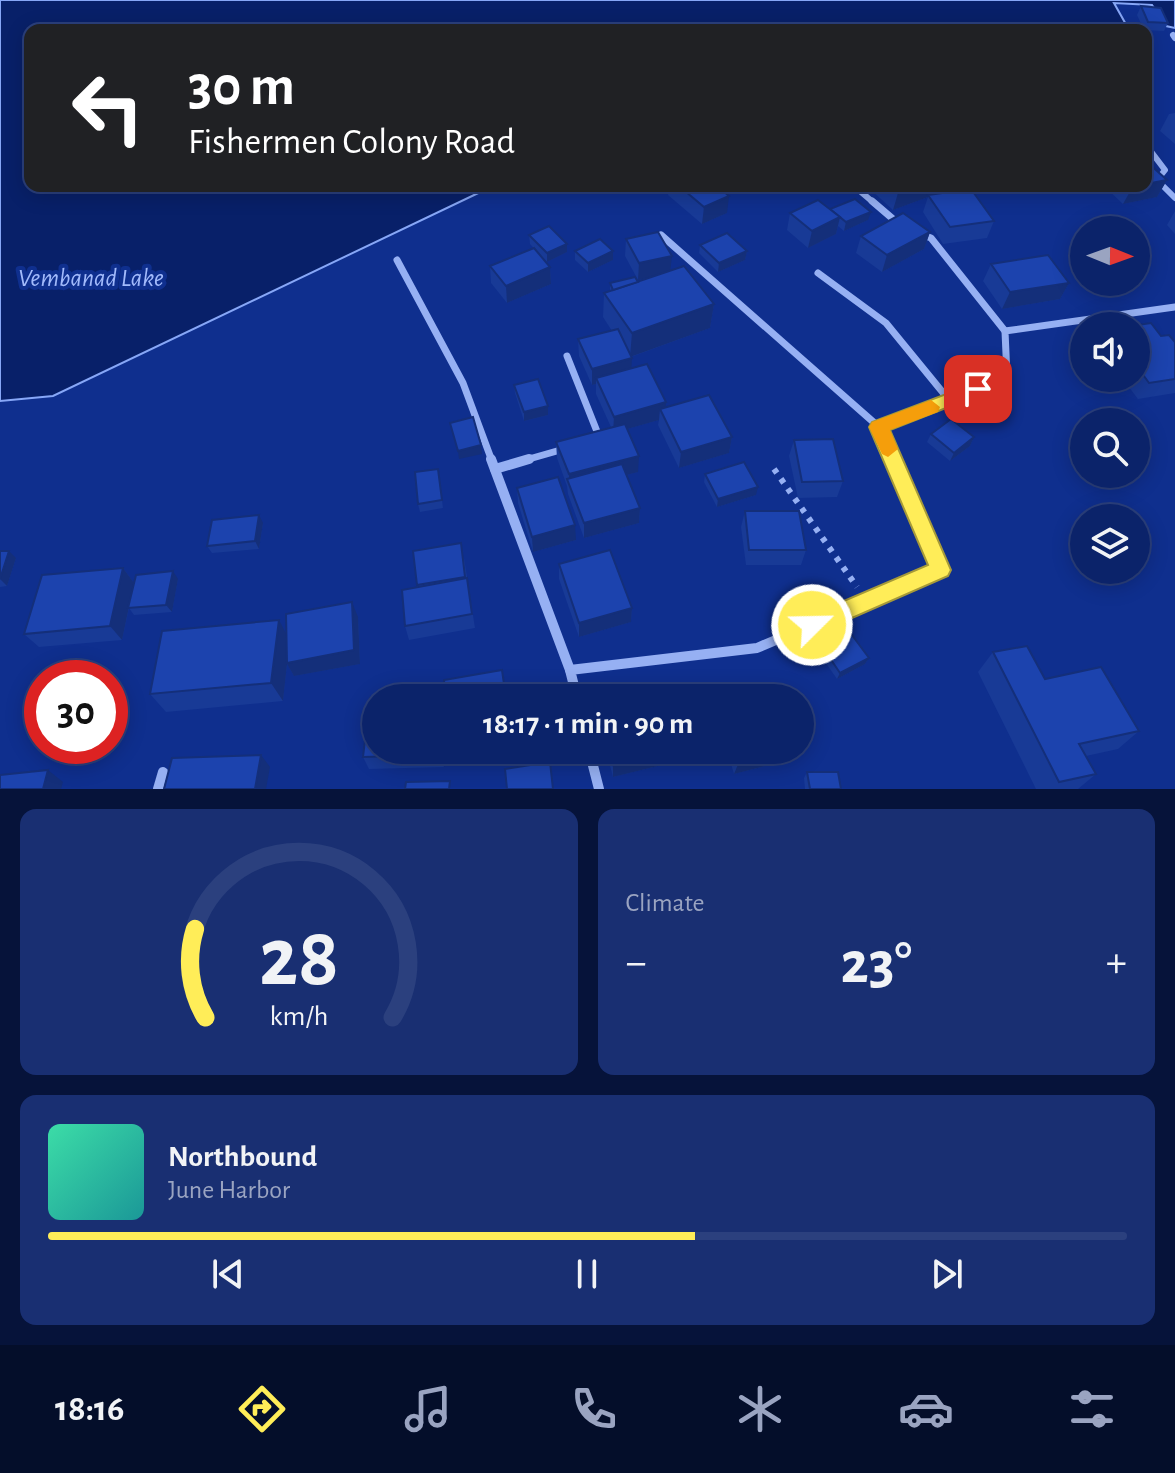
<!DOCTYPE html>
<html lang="en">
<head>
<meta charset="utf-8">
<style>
	body { margin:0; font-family:"Alegreya Sans",sans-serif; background:#192f72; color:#f1f3f6; height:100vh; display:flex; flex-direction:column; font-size:30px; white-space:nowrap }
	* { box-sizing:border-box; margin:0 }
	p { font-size:26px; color:#9aa4c1 }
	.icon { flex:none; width:44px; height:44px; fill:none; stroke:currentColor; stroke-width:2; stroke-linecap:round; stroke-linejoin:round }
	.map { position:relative; height:789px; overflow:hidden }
	.side { display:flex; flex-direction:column; gap:20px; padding:20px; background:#06133a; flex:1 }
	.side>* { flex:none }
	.top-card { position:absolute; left:24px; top:24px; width:1128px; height:168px; border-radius:16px; box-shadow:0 4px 20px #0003,0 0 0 2px #2b407e; background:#202124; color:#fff; overflow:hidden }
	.needle { width:52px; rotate:91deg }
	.buttons { position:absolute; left:1070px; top:216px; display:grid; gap:16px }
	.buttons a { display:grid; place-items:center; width:80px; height:80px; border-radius:50%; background:#0b236a; box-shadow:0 4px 20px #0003,0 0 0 2px #2b407e; font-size:40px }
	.speed { position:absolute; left:24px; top:660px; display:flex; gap:16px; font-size:40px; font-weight:700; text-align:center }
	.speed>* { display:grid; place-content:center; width:104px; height:104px; border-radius:50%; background:#0b236a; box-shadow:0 4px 20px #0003,0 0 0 2px #2b407e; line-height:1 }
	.speed .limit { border:12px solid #d22; background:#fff; color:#111 }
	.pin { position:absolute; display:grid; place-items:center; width:68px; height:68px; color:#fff; margin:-34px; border-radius:16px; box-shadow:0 4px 12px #0006 }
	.me { position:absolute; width:88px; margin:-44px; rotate:67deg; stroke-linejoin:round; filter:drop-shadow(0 0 6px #0008) }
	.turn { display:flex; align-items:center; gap:28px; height:168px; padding:0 32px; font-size:36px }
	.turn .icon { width:104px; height:104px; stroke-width:2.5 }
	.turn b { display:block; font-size:56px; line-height:68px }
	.big { font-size:60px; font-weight:700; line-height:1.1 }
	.side .card { flex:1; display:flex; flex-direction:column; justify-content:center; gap:12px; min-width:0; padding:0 28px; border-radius:16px; background:#192f72 }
	.side .dial { align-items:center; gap:0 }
	.dial svg { height:208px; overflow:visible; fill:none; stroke:#2b407e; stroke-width:7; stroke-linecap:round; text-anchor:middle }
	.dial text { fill:#f1f3f6; stroke:none }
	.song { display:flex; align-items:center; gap:24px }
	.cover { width:96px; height:96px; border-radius:12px; background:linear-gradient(135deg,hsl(160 70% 55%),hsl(180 70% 35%)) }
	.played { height:8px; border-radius:4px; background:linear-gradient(90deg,#ffed58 60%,#2b407e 60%) }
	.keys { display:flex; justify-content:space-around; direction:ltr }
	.heat { display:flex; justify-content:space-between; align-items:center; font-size:44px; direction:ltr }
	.side .tiles { flex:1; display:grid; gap:20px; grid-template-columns:1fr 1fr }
	.card:last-child { grid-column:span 2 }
	.trip { position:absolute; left:362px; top:684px; width:452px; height:80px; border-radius:40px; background:#0b236a; box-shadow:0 4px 20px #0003,0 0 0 2px #2b407e; font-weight:700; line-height:80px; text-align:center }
	.menu { display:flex; height:128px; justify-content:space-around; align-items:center; background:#040e2a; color:#9aa4c1 }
	.menu .icon { width:56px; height:56px }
	.menu .selected { color:#ffed58 }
	.menu b { font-size:36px; color:#f1f3f6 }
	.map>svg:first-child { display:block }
</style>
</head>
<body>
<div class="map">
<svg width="1175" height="789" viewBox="0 0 1175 789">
	<rect width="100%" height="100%" fill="#0f2f8e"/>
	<path fill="#082069" stroke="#87a7f7" stroke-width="2" d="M 0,0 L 1175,0 L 1175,28 L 1166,26 L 1152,5 L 1114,3 L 1128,28 L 1125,30 L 30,30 L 30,186 L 493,186 L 53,396 L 0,401 Z"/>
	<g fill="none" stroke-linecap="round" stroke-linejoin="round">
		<path stroke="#96b0f3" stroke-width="6" stroke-dasharray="5 7" stroke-linecap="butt" d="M 774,469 L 857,587"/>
		<g stroke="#96b0f3" stroke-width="6">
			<path d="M 1173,35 L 1175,38"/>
			<path d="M 1146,145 L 1165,170 L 1157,180 L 1175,198"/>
			<path d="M 854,186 L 874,203"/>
		</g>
		<g stroke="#96b0f3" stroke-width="7">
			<path d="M 872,201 L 900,225"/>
			<path d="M 920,234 L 931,238 L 1005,331"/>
			<path d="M 661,235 L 879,427"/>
			<path d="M 397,260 L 463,383 L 492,461"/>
			<path d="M 818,273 L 886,323 L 949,400"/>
			<path d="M 567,356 L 600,439"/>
			<path d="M 522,461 L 564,449"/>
			<path d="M 894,461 L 879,427 L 1007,377 L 1005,331 L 1175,307"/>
		</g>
		<g stroke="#96b0f3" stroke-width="10">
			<path d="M 491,459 L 570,670"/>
			<path d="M 495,469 L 529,459"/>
			<path d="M 577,698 L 570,670 L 757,648 L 941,570 L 893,459"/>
			<path d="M 589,750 L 599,789"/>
			<path d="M 158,789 L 163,772"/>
		</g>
	</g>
	<g fill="#183a96">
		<path d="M 1141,6 L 1168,23 L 1164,31 L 1144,30 L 1137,15 Z"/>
		<path d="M 1175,113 L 1175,144 L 1160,131 L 1169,114 Z"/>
		<path d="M 1167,180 L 1157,197 L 1123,204 L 1104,186 L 1146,186 Z"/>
		<path d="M 669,186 L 717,186 L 727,213 L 702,224 L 668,195 Z"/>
		<path d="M 871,186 L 934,186 L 931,195 L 994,221 L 987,238 L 943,244 L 923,212 L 928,197 L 893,210 L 870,189 Z"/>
		<path d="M 830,209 L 868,220 L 844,231 L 838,226 L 836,234 L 808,248 L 787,230 L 790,213 Z"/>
		<path d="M 1175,211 L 1175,234 L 1167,225 Z"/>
		<path d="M 930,232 L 924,249 L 882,272 L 856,253 L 861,236 Z"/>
		<path d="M 529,235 L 567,252 L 547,262 L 530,244 Z"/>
		<path d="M 626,239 L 714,304 L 710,328 L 631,357 L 631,368 L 666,407 L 732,437 L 729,453 L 679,468 L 658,425 L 659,420 L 627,429 L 638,472 L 626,475 L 640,508 L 639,523 L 584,538 L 568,494 L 567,486 L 557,458 L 556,442 L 611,427 L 596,394 L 596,384 L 592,385 L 579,356 L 578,339 L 612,331 L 603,317 L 604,293 L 610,291 L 610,283 L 638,282 L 652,277 L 638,280 L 625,256 Z"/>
		<path d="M 700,245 L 747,251 L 745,260 L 718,272 L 699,253 Z"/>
		<path d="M 575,251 L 613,251 L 613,260 L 588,272 L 575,260 Z"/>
		<path d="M 991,264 L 1069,283 L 1060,299 L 1002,309 L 983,281 Z"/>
		<path d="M 490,266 L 550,267 L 551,284 L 507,303 L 491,283 Z"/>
		<path d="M 1136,326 L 1175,342 L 1175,393 L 1138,399 L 1122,378 L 1136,378 Z"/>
		<path d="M 514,385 L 548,406 L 548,415 L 524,421 L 515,393 Z"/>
		<path d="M 931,434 L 974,437 L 970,446 L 950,461 L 927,442 Z"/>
		<path d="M 794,440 L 843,481 L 837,497 L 798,498 L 789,456 Z"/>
		<path d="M 438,469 L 443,508 L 420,512 L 418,504 Z"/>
		<path d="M 705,474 L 756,495 L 717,507 L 704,482 Z"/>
		<path d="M 517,488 L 576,540 L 533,552 L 518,503 Z"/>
		<path d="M 745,511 L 806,550 L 801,565 L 746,565 L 741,527 Z"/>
		<path d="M 263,523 L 259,549 L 212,553 L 207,546 Z"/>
		<path d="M 0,551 L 16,558 L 7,586 L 0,587 Z"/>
		<path d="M 464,558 L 475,628 L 409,640 L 405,626 L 417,588 L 417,585 Z"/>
		<path d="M 559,564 L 632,608 L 631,622 L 579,637 L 559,579 Z"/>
		<path d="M 123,568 L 134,583 L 178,579 L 172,612 L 134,615 L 129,608 L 122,640 L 39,647 L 24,634 Z"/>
		<path d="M 358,617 L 360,664 L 294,676 L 287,664 L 283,701 L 166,712 L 150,694 L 286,635 Z"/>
		<path d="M 815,636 L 869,658 L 865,664 L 837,679 L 812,643 Z"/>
		<path d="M 993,652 L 1045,679 L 1139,731 L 1118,749 L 1086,756 L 1096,774 L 1078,789 L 1036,789 L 978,672 Z"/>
		<path d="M 445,750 L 444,767 L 369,769 L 363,757 Z"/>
		<path d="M 606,750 L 700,750 L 698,756 L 613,777 Z"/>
		<path d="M 727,750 L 768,750 L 765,766 L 734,774 Z"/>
		<path d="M 807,772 L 841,789 L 805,789 L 804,778 Z"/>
	</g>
	<g fill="#142f7a">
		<path d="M 1167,180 L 1157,197 L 1123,204 L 1132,188 L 1146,186 L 1146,184 Z"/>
		<path d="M 917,186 L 934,186 L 930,197 L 928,195 L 928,197 L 893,210 L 898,193 Z"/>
		<path d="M 729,196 L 727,213 L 702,224 L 704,207 Z"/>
		<path d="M 871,212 L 868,220 L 844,231 L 846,222 Z"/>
		<path d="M 840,217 L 836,234 L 808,248 L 812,231 Z"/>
		<path d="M 930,232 L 924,249 L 882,272 L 887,255 Z"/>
		<path d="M 567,244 L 567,252 L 547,262 L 547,253 Z"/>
		<path d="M 613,251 L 613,260 L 588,272 L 588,263 Z"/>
		<path d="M 747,251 L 745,260 L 718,272 L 719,263 Z"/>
		<path d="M 672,256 L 670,273 L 638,280 L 639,263 Z"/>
		<path d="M 550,267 L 551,284 L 507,303 L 506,286 Z"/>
		<path d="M 1069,283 L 1060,299 L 1002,309 L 1010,292 Z"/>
		<path d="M 714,304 L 710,328 L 630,357 L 632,333 Z"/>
		<path d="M 632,358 L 631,375 L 596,378 L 596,384 L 592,385 L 592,369 Z"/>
		<path d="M 666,402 L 665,418 L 660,409 L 659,420 L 613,433 L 614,417 Z"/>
		<path d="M 548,406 L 548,415 L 524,421 L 524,412 Z"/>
		<path d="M 732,437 L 729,453 L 679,468 L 681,452 Z"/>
		<path d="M 974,437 L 970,446 L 950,461 L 954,453 Z"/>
		<path d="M 481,445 L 482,454 L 459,459 L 458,451 Z"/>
		<path d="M 639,456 L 638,472 L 571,489 L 569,483 L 569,474 Z"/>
		<path d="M 758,487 L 756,495 L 717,507 L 718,499 Z"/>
		<path d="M 640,508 L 639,523 L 584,538 L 584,523 Z"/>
		<path d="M 259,515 L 263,523 L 259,549 L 255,541 Z"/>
		<path d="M 575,525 L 576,540 L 533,552 L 532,537 Z"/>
		<path d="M 9,551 L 16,558 L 7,586 L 0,579 Z"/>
		<path d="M 123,568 L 134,583 L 122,640 L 110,626 Z"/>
		<path d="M 173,571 L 178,579 L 172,612 L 166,605 Z"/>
		<path d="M 352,602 L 358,617 L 360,664 L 294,676 L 287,664 L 283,701 L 271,683 L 279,620 L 290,641 Z"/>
		<path d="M 632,608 L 631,622 L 579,637 L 579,623 Z"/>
		<path d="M 869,658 L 865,664 L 837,679 L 840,673 Z"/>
		<path d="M 440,750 L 445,750 L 444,767 L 440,755 Z"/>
		<path d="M 677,750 L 700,750 L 698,756 L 613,777 L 613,765 Z"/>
		<path d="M 770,754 L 765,766 L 734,774 L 739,762 Z"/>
		<path d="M 261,755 L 270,767 L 266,789 L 255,789 Z"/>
		<path d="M 48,770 L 63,782 L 61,789 L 43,789 Z"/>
	</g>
	<g fill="#1c43ae" stroke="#142f7a" stroke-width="2">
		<path d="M 1141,6 L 1161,8 L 1168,23 L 1148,22 Z"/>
		<path d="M 1146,161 L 1167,180 L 1146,184 Z"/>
		<path d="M 679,186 L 717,186 L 729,196 L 704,207 Z"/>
		<path d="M 891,186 L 917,186 L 898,193 Z"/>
		<path d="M 971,189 L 994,221 L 950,227 L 928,195 Z"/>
		<path d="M 855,199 L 871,212 L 846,222 L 830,209 Z"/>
		<path d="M 818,200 L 840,217 L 812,231 L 790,213 Z"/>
		<path d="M 903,213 L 930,232 L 887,255 L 861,236 Z"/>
		<path d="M 549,226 L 567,244 L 547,253 L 529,235 Z"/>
		<path d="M 658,232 L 672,256 L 639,263 L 626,239 Z"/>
		<path d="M 727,233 L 747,251 L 719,263 L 700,245 Z"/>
		<path d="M 600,239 L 613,251 L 588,263 L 575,251 Z"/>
		<path d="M 534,248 L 550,267 L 506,286 L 490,266 Z"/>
		<path d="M 1048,255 L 1069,283 L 1010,292 L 991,264 Z"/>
		<path d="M 684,266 L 714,304 L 632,333 L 604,293 Z"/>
		<path d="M 635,277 L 638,282 L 613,290 L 610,283 Z"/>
		<path d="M 1151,323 L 1161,336 L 1169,335 L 1175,342 L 1175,379 L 1149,383 L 1136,365 L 1136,326 L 1131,326 Z"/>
		<path d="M 618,329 L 632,358 L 592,369 L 578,339 Z"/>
		<path d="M 647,364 L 666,402 L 614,417 L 596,378 Z"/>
		<path d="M 538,379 L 548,406 L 524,412 L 514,385 Z"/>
		<path d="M 709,395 L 732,437 L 681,452 L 660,409 Z"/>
		<path d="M 473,417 L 481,445 L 458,451 L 450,423 Z"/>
		<path d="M 951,419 L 974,437 L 954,453 L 931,434 Z"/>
		<path d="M 625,424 L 639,456 L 569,474 L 556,442 Z"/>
		<path d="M 833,439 L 843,481 L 802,482 L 794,440 Z"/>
		<path d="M 744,462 L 758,487 L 718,499 L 705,474 Z"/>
		<path d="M 622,464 L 640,508 L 584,523 L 567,479 Z"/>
		<path d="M 438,469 L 442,500 L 418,504 L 415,472 Z"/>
		<path d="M 558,477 L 575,525 L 532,537 L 517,488 Z"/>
		<path d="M 745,511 L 799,511 L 806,550 L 749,550 Z"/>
		<path d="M 259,515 L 255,541 L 207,546 L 212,520 Z"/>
		<path d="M 461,543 L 465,577 L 417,585 L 413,551 Z"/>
		<path d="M 610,550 L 632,608 L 579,623 L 559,564 Z"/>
		<path d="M 0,551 L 9,551 L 0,579 Z"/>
		<path d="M 123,568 L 110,626 L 24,634 L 42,575 Z"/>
		<path d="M 173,571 L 166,605 L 128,608 L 136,575 Z"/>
		<path d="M 467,578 L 472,614 L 405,626 L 402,590 Z"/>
		<path d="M 352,602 L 354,650 L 287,663 L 286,614 Z"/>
		<path d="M 279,620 L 271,683 L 150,694 L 162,631 Z"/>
		<path d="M 843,623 L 869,658 L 840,673 L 815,636 Z"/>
		<path d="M 1027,646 L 1045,679 L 1101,667 L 1139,731 L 1079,744 L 1096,774 L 1059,782 L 993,652 Z"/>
		<path d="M 502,670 L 506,698 L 445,698 L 444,680 Z"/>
		<path d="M 746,687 L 749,698 L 718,698 L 716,694 Z"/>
		<path d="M 444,696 L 444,698 L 376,698 L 376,750 L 440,750 L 440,755 L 363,757 L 370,698 Z"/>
		<path d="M 610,750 L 677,750 L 613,765 Z"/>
		<path d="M 735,750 L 768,750 L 770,754 L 739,762 Z"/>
		<path d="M 261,755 L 255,789 L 164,789 L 172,758 Z"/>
		<path d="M 550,762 L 553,789 L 507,789 L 505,769 Z"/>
		<path d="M 48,770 L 43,789 L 0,789 L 0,775 Z"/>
		<path d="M 807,772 L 838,772 L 841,789 L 810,789 Z"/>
		<path d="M 450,781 L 449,789 L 405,789 L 406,782 Z"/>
	</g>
	<path fill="#ffed58" stroke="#a69a39" stroke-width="2" d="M 978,382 L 984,384 L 984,393 L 890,430 L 951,570 L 948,576 L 820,632 L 812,635 L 804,632 L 801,625 L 804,618 L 928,565 L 869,427 L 872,422 Z"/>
	<path fill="#f59e0b" d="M 931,400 L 940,407 L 938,412 L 890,430 L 898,449 L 888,457 L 882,454 L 869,427 L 872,422 Z"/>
	<g text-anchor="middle" stroke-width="8" stroke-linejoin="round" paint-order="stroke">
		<g font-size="26" font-style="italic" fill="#a2bafb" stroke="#0f2f8e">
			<text x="91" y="286">Vembanad Lake</text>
		</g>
	</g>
</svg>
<div class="buttons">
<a><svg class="needle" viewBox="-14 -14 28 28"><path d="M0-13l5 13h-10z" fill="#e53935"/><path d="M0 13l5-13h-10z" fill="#9aa4c1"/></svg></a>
<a><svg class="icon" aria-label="sound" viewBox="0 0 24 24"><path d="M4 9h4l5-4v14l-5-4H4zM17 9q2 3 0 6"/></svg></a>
<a><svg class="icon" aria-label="search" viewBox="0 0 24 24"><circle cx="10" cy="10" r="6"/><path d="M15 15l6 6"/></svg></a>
<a><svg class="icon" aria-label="layers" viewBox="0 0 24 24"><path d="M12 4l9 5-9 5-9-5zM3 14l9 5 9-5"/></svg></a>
</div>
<div class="speed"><div class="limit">30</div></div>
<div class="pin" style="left:978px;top:389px;background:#d93025"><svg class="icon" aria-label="arrive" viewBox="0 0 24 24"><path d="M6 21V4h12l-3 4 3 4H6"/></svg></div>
<svg class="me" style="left:812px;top:625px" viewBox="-20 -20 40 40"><circle r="17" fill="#ffed58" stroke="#fff" stroke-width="3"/><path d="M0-11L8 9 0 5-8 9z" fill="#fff"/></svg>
<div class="trip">18:17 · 1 min · 90 m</div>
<div class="top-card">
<div class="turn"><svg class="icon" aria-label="left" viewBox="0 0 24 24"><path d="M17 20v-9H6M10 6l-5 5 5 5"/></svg><div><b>30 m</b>Fishermen Colony Road</div></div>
</div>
</div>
<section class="side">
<div class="tiles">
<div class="card dial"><svg viewBox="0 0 100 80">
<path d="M14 69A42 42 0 1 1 86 69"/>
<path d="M14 69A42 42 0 0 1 10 35" stroke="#ffed58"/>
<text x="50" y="56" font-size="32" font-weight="700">28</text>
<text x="50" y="72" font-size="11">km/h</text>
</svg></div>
<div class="card"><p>Climate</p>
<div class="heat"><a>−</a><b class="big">23°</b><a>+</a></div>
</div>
<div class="card">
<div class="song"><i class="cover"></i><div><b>Northbound</b><p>June Harbor</p></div></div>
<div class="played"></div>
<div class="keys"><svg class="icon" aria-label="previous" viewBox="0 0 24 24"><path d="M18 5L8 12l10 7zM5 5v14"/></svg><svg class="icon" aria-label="pause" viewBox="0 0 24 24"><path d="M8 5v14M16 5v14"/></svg><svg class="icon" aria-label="next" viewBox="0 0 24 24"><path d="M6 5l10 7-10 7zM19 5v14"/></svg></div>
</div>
</div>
</section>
<nav class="menu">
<b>18:16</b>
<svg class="icon selected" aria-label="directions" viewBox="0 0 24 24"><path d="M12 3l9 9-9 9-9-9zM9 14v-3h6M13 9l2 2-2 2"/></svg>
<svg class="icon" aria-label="music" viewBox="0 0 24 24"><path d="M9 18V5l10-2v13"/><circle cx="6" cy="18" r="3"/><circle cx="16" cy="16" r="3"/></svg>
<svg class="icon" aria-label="phone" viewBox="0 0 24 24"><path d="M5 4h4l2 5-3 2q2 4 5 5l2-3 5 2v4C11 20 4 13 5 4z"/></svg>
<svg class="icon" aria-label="climate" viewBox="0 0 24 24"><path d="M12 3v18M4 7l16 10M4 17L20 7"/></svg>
<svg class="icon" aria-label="car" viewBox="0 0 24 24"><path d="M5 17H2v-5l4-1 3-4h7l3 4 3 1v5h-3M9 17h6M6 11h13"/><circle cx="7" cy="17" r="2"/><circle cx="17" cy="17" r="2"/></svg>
<svg class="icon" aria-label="filters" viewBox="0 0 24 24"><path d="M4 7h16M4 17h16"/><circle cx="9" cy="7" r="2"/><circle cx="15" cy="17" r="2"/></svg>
</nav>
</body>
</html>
